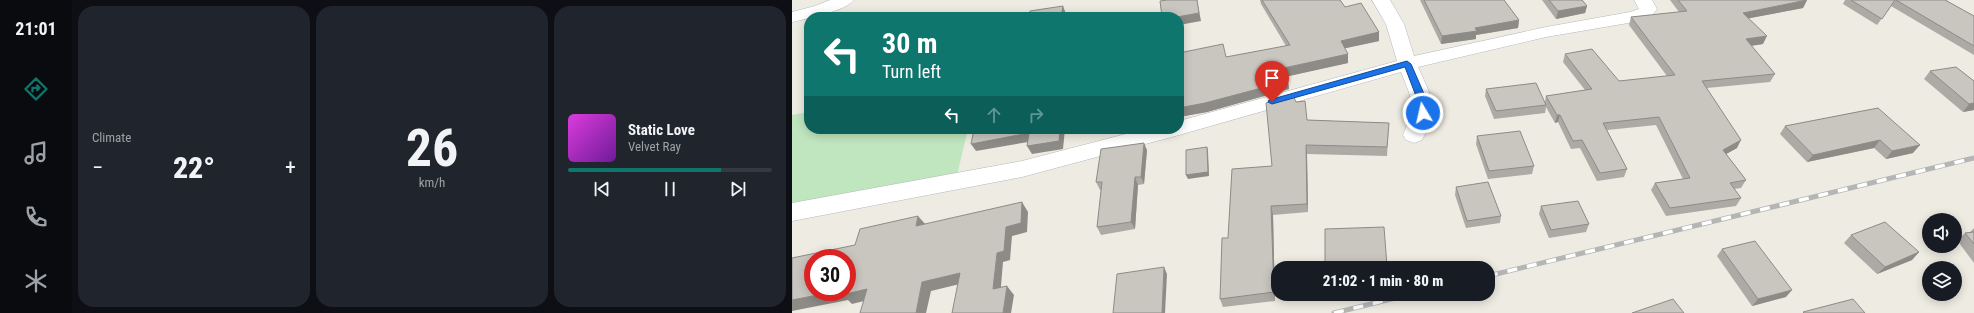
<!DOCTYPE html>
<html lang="en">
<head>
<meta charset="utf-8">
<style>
	body { margin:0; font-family:"Roboto Condensed",sans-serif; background:#20242c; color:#f1f3f6; height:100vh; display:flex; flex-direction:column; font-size:15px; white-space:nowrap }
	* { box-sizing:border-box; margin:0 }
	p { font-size:13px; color:#9ea1a6 }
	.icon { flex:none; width:22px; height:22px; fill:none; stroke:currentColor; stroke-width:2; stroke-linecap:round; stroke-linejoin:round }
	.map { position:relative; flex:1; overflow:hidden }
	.drawer { display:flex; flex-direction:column; gap:6px; padding:6px; background:#0d0f14; width:720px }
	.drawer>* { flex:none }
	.banner { position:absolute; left:12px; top:12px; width:380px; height:122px; border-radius:16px; box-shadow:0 2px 10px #0003; background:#0f766e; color:#fff; overflow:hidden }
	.controls { position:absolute; left:1130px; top:213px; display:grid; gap:8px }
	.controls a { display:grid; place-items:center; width:40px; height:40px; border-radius:50%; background:#171b24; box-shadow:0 2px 10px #0003; font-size:20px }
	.speed { position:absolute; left:12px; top:249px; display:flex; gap:8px; font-size:20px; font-weight:700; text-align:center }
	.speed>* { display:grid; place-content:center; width:52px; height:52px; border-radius:50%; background:#171b24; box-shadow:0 2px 10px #0003; line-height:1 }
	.speed .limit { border:6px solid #d22; background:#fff; color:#111 }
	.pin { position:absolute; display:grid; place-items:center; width:34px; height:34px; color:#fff; margin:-41px -17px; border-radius:50% 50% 50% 0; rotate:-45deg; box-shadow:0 0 4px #0007 }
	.pin .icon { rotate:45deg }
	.me { position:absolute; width:44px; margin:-22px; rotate:351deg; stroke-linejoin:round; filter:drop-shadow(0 0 3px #0008) }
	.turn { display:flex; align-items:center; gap:14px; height:84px; padding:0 12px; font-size:18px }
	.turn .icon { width:52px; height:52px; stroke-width:2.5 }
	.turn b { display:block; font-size:28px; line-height:34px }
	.lanes { display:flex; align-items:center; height:38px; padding:0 12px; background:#0003; justify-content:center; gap:20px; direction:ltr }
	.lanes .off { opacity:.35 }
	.big { font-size:30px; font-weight:800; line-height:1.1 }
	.drawer .tile { flex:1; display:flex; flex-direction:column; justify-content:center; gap:6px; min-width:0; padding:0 14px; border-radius:16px; background:#20242c }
	.drawer .dial { align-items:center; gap:0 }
	.dial b { font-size:52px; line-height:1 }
	.song { display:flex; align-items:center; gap:12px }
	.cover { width:48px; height:48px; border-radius:6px; background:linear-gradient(135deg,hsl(300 70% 55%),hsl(280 70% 35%)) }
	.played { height:4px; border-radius:2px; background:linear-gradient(90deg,#0f766e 75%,#363941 75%) }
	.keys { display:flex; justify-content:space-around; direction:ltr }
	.heat { display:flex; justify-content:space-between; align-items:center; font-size:22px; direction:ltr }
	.drawer .tiles { flex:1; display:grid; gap:6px; grid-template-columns:repeat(3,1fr) }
	.trip { position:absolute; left:479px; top:261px; width:224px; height:40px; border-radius:16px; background:#171b24; box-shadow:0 2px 10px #0003; font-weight:800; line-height:40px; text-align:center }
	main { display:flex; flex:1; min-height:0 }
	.menu { display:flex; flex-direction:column; width:72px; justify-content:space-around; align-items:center; background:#090b0e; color:#9ea1a6 }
	.menu .icon { width:28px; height:28px }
	.menu .on { color:#0f766e }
	.menu b { font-size:18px; color:#f1f3f6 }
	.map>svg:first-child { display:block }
</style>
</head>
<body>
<main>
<nav class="menu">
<b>21:01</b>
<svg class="icon on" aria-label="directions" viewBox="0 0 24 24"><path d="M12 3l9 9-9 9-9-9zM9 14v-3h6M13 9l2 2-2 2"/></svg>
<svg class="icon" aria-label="music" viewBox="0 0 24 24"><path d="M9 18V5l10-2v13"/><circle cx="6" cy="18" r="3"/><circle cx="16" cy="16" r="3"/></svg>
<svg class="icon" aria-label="phone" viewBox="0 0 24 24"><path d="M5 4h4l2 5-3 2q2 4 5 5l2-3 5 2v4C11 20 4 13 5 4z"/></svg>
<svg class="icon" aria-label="climate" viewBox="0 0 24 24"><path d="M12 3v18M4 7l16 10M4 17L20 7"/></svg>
</nav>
<section class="drawer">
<div class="tiles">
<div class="tile"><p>Climate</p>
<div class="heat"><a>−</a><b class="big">22°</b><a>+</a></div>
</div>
<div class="tile dial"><b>26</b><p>km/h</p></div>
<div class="tile">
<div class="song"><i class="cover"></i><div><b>Static Love</b><p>Velvet Ray</p></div></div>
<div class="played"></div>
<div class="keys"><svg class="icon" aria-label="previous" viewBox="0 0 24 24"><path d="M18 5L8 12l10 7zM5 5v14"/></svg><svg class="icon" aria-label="pause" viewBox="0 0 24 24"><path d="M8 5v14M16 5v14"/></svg><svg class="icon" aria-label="next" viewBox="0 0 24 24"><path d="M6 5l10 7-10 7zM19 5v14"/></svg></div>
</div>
</div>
</section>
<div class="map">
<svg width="1182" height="313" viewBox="0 0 1182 313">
	<rect width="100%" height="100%" fill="#eeebe2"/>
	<path fill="#bfe6be" d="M 17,112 L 17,129 L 176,129 L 165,175 L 0,207 L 0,115 Z"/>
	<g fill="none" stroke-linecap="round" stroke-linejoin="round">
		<defs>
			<g id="minor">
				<path d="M 38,0 L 62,0 C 54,11 13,19 0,22 L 0,12 L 23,6 Z"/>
				<path d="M 580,0 L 598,0 L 612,24 L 622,56 L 754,27 L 838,12 L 847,9 L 842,0 L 860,0 L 865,9 L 859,17 L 842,22 L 754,37 L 626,67 C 640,98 648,109 630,140 L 622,143 L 614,140 L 611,135 C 624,104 621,102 609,72 L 387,135 L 230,177 L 0,221 L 0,203 L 230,161 L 353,129 L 387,129 L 387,121 L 605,61 L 594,24 Z"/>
			</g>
		</defs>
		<use href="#minor" stroke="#b5b9bd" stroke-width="1"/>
		<use href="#minor" fill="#fff" fill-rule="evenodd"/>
		<defs>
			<g id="rail">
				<path d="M 696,276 L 1182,158"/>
				<path d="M 542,313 L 620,294"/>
			</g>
		</defs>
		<use href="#rail" stroke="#b4b5b5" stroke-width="5"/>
		<use href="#rail" stroke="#fff" stroke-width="3.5" stroke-dasharray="10" stroke-linecap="butt"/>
	</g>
	<g fill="#adaaa5">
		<path d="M 468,0 L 548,0 L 553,7 L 587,32 L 587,41 L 553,48 L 556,63 L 495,76 L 496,81 L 497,89 L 415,112 L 387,117 L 387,53 L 434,57 L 494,46 L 469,4 Z"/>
		<path d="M 628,0 L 712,0 L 727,20 L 726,28 L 684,35 L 684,39 L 649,44 Z"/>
		<path d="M 750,0 L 790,0 L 795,6 L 793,13 L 764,19 Z"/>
		<path d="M 878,0 L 1015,0 L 1011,8 L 957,18 L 971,44 L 959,46 L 983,74 L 978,82 L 915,88 L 945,148 L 934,154 L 954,180 L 949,188 L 942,189 L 949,198 L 944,206 L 874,216 L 859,190 L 863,183 L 891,179 L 864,125 L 815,130 L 835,169 L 832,177 L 805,181 L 788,148 L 779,149 L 766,122 L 763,123 L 754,107 L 753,113 L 702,119 L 693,96 L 694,89 L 753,102 L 754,96 L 793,90 L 771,62 L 773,54 L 827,81 L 875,76 L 837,25 L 839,17 L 887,12 Z"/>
		<path d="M 1053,0 L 1156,0 L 1154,1 L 1182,16 L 1182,55 L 1099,6 L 1085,25 L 1051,4 Z"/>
		<path d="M 1138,71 L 1182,81 L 1182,110 L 1171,112 L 1132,79 Z"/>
		<path d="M 504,102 L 515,120 L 597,123 L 595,156 L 515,154 L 516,212 L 481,215 L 483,301 L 431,307 L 428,299 L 436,238 L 480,166 Z"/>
		<path d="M 1086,108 L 1121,153 L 1094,159 L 1082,148 L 1015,162 L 988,134 L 993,126 Z"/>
		<path d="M 685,136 L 742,166 L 740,174 L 696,179 L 684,144 Z"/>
		<path d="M 355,150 L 352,184 L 346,185 L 343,229 L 309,235 L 305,227 L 309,190 L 308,190 L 304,182 Z"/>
		<path d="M 664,187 L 709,216 L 708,223 L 674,228 L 663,195 Z"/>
		<path d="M 749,206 L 797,224 L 794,232 L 757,238 L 747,214 Z"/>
		<path d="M 1182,228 L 1182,263 L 1165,240 L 1173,233 L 1179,232 L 1178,232 Z"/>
		<path d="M 1059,235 L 1127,252 L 1120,260 L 1085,274 L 1052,243 Z"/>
		<path d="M 930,249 L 994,297 L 960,306 L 925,256 Z"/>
		<path d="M 595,266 L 595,268 L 533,268 Z"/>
	</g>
	<g fill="#8d8b86">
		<path d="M 405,0 L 409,21 L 387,25 L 387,17 L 385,17 Z"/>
		<path d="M 1015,0 L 1011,8 L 948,20 L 951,13 Z"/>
		<path d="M 271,6 L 274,14 L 273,17 L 269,17 Z"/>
		<path d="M 795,6 L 793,13 L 764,19 L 766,11 Z"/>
		<path d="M 727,20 L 726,28 L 684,35 L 684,39 L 649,44 L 650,36 L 683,28 Z"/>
		<path d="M 587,32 L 587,41 L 550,49 L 549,41 Z"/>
		<path d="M 975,36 L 971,44 L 950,47 L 954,39 Z"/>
		<path d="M 556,54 L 556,63 L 493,77 L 492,68 Z"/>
		<path d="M 496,81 L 497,89 L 415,112 L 387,117 L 387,108 Z"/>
		<path d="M 1182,103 L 1182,110 L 1171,112 L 1177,104 Z"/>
		<path d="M 765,115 L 768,115 L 766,122 L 763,123 Z"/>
		<path d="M 268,129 L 273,129 L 271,149 L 240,154 L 235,146 Z"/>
		<path d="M 237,133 L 242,141 L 184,151 L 179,144 Z"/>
		<path d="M 949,140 L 945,148 L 927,158 L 931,150 Z"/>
		<path d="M 1088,140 L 1082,148 L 1015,162 L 1021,155 Z"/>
		<path d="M 352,143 L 355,150 L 352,184 L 349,177 Z"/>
		<path d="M 514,145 L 515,154 L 516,212 L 515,204 Z"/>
		<path d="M 1128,145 L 1121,153 L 1094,159 L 1100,151 Z"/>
		<path d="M 415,147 L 416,151 L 417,176 L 396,179 L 394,175 Z"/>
		<path d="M 343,177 L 346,185 L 343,229 L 339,222 Z"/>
		<path d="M 230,202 L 236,212 L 235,232 L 220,236 L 218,260 L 211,262 L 208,298 L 201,289 L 205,253 L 214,227 Z"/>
		<path d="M 479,206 L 481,215 L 483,301 L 482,292 Z"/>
		<path d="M 126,216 L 134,225 L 124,226 Z"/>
		<path d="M 1127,252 L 1120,260 L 1085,274 L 1093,267 Z"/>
		<path d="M 372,267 L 375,274 L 373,313 L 370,313 Z"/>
		<path d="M 168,273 L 176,282 L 139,291 L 134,313 L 124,313 L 130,282 Z"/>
		<path d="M 215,286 L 222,295 L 219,313 L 211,313 Z"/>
		<path d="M 75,289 L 84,298 L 60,304 L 56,300 L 0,311 L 0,300 L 41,292 L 54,292 Z"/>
		<path d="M 1000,290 L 994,297 L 960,306 L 966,299 Z"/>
	</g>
	<g fill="#c9c6c0" stroke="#8d8b86">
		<path d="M 375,0 L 405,0 L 407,13 L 385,17 L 370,17 L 368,1 Z"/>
		<path d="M 470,0 L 548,0 L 553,7 L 569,3 L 587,32 L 549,41 L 556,54 L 492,68 L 496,81 L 413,103 L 387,108 L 387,53 L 431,44 L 434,57 L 498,45 Z"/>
		<path d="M 632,0 L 712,0 L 727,20 L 683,28 L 685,31 L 650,36 Z"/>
		<path d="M 757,0 L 790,0 L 795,6 L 766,11 Z"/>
		<path d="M 886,0 L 1015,0 L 951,13 L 975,36 L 954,39 L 983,74 L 910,81 L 949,140 L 931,150 L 954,180 L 938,183 L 949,198 L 878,208 L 863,183 L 898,178 L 867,117 L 811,123 L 835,169 L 808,173 L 790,140 L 781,141 L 768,115 L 765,115 L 754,96 L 800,89 L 773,54 L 800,49 L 827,81 L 883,75 L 839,17 L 895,11 Z"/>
		<path d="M 1059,0 L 1103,0 L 1090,19 Z"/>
		<path d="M 1104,0 L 1153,0 L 1182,16 L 1182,46 Z"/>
		<path d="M 271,6 L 269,17 L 236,17 L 238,11 Z"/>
		<path d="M 1164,67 L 1182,81 L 1182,103 L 1177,104 L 1138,71 Z"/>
		<path d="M 744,83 L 754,105 L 704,111 L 694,89 Z"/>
		<path d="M 501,95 L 504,102 L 513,101 L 515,120 L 597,123 L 595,147 L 514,145 L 515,204 L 479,206 L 482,292 L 428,299 L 430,238 L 436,238 L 440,169 L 480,166 L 474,103 Z"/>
		<path d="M 1086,108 L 1128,145 L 1100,151 L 1088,140 L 1021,155 L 993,126 Z"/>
		<path d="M 182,129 L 268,129 L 267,141 L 235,146 L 237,133 L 179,144 Z"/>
		<path d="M 728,131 L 742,166 L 697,171 L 685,136 Z"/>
		<path d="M 352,143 L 349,177 L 343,177 L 339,222 L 305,227 L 310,182 L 304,182 L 309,149 Z"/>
		<path d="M 415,147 L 416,172 L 394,175 L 394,150 Z"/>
		<path d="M 696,182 L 709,216 L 675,221 L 664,187 Z"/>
		<path d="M 786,201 L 797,224 L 759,230 L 749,206 Z"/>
		<path d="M 230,202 L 229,223 L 214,227 L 212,251 L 205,253 L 201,289 L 215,286 L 211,313 L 160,313 L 168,273 L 130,282 L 124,313 L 68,313 L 75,289 L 50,295 L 51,292 L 55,292 L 55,258 L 21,258 L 21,292 L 41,292 L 0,300 L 0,258 L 63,245 L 68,229 L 126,216 L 124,226 Z"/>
		<path d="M 1093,222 L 1127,252 L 1093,267 L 1059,235 Z"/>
		<path d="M 592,227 L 595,266 L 549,268 L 533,268 L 533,229 Z"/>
		<path d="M 1182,232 L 1182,244 L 1173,233 Z"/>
		<path d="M 963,241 L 1000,290 L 966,299 L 930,249 Z"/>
		<path d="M 372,267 L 370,313 L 321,313 L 325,274 Z"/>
		<path d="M 881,299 L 892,313 L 840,313 Z"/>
		<path d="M 1061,299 L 1073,313 L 1012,313 L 1011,312 Z"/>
	</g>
	<path fill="#1a73e8" stroke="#114b97" d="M 615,61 L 619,64 L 633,96 L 634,115 L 631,116 L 626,113 L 624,96 L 613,67 L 480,104 L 476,102 L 477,100 Z"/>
</svg>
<div class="controls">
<a><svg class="icon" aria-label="sound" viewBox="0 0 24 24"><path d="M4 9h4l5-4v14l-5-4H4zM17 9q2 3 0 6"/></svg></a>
<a><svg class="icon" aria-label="layers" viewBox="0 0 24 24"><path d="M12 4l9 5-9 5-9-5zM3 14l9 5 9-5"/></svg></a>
</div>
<div class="speed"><div class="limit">30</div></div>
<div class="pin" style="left:480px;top:102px;background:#d93025"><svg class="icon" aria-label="arrive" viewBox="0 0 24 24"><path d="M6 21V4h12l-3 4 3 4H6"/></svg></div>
<svg class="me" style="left:631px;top:113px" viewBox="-20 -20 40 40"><circle r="17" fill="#1a73e8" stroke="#fff" stroke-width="3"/><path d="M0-11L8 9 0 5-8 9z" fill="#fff"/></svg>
<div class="trip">21:02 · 1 min · 80 m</div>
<div class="banner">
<div class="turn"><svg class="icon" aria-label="left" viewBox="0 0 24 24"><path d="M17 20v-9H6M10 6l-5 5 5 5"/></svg><div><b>30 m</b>Turn left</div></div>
<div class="lanes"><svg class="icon" aria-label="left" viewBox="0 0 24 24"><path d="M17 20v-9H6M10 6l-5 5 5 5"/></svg><svg class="icon off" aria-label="ahead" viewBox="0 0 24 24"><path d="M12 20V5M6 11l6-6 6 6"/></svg><svg class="icon off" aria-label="right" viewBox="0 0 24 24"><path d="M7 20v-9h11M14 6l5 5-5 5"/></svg></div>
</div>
</div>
</main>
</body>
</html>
